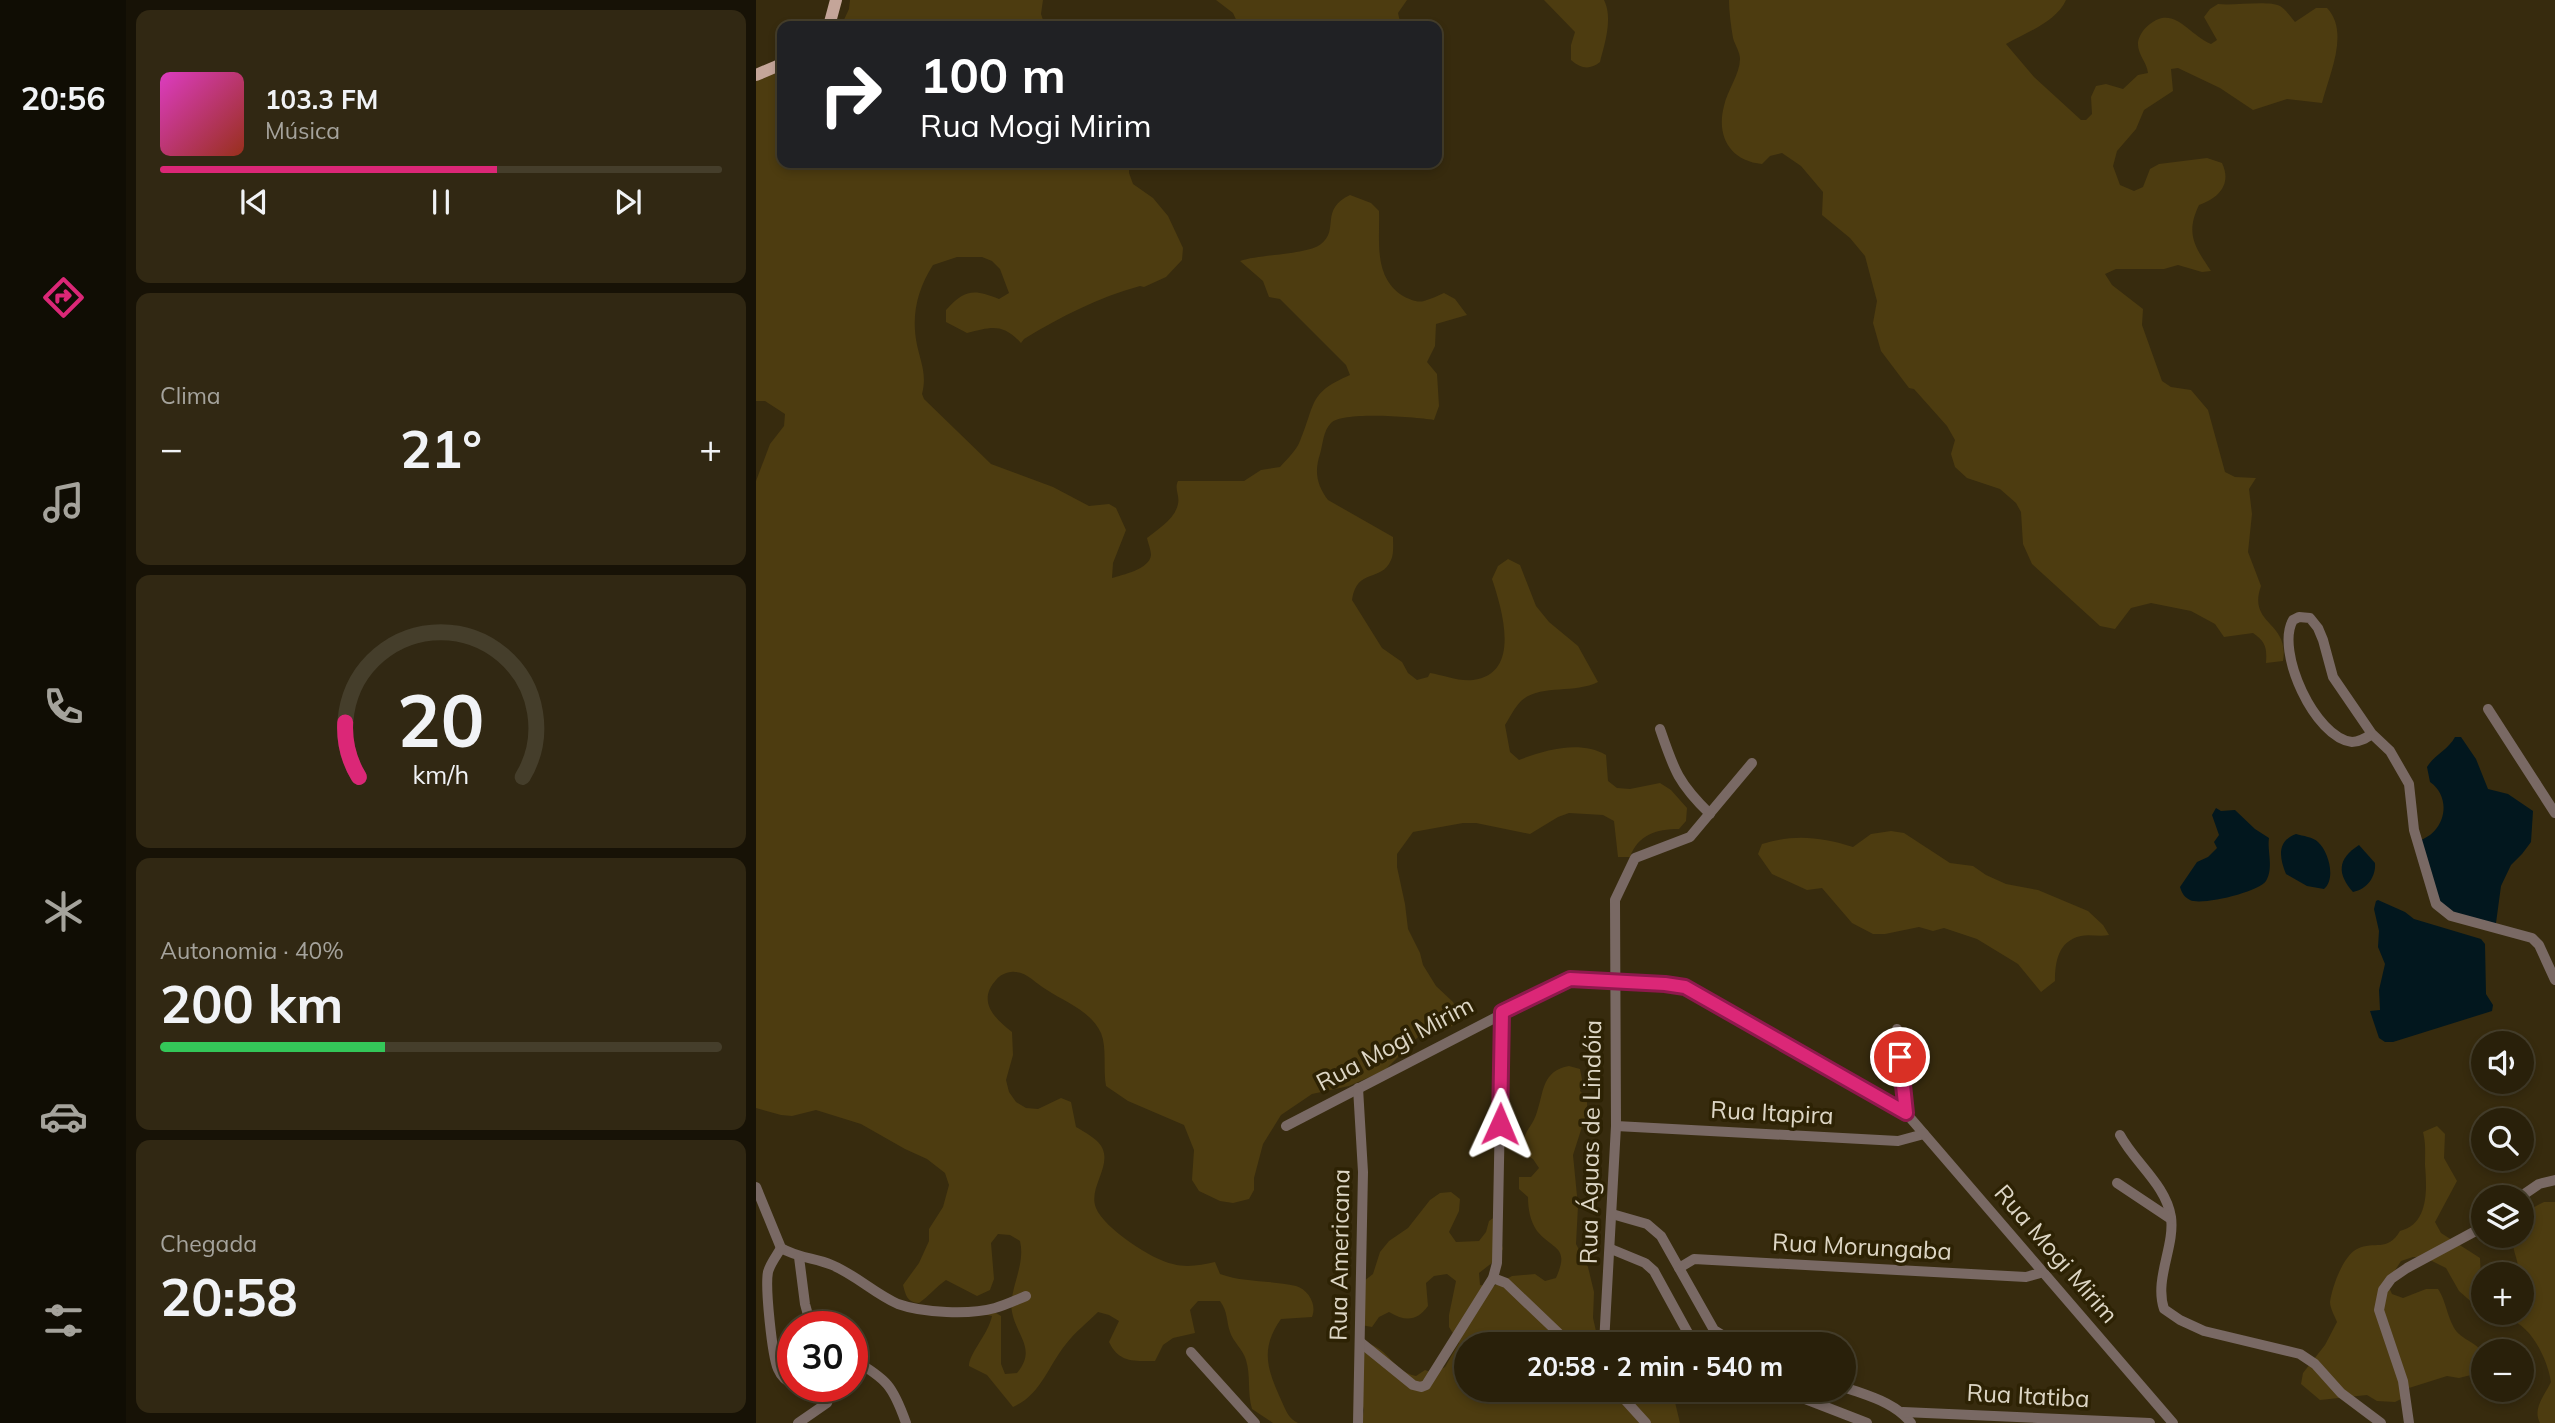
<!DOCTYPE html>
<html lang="pt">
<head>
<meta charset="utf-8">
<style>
	body { margin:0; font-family:Mulish,sans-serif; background:#312813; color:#f1f3f6; height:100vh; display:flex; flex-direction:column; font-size:26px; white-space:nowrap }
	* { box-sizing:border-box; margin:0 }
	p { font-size:23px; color:#a5a39c }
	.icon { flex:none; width:38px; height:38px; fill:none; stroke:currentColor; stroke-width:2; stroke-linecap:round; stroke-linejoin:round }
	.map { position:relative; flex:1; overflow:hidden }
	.side { display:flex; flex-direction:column; gap:10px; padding:10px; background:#171206; width:630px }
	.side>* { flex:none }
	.hud { position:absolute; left:21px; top:21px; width:665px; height:147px; border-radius:14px; box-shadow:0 4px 10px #0003,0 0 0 2px #453e2b; background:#202124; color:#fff; overflow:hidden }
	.fabs { position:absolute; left:1715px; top:1031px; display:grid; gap:14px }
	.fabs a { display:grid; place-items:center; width:63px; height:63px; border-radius:50%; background:#29200a; box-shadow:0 4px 10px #0003,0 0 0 2px #453e2b; font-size:35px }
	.speed { position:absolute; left:21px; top:1311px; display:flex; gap:14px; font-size:35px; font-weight:700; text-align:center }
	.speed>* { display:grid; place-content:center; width:91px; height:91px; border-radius:50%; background:#29200a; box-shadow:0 4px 10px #0003,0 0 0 2px #453e2b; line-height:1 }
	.speed .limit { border:10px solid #d22; background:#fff; color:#111 }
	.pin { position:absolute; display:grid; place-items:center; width:60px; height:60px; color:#fff; margin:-30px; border:4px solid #fff; border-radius:50%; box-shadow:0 2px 7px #0007 }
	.me { position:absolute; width:77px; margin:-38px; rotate:1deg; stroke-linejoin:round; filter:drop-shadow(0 0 5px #0008) }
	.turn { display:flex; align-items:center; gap:24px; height:147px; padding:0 28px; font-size:32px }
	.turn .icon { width:91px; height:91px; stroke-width:2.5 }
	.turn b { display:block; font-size:49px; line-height:60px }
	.big { font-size:52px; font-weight:700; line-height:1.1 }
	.side .card { flex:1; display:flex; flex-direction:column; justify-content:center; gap:10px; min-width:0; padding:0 24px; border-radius:14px; background:#312813 }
	.side .dial { align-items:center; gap:0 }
	.dial svg { height:182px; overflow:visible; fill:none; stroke:#453e2b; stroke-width:7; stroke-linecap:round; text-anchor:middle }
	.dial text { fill:#f1f3f6; stroke:none }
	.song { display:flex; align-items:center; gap:21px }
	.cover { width:84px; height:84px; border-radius:10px; background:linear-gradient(135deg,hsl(310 70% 55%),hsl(10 70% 35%)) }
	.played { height:7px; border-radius:4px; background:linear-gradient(90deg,#db2777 60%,#453e2b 60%) }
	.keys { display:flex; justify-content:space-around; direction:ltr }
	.heat { display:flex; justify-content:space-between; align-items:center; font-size:38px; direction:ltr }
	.charge { height:10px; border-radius:5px; background:linear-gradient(90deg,#34c759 40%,#453e2b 0) }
	.trip { position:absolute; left:698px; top:1332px; width:402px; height:70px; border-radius:35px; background:#29200a; box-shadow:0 4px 10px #0003,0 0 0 2px #453e2b; font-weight:700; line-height:70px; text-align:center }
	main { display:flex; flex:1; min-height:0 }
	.dock { display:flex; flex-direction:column; width:126px; justify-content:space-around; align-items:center; background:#100d04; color:#a5a39c }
	.dock .icon { width:49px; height:49px }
	.dock .on { color:#db2777 }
	.dock b { font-size:32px; color:#f1f3f6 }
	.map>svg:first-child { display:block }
</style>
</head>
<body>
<main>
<nav class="dock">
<b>20:56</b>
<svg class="icon on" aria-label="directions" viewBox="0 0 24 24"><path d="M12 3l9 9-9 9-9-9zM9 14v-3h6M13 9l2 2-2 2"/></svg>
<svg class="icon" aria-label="music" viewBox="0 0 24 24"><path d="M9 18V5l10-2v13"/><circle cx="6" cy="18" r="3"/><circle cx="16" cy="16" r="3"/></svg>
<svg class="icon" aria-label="phone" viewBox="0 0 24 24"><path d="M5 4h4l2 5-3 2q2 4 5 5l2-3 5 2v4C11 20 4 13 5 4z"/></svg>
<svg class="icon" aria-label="climate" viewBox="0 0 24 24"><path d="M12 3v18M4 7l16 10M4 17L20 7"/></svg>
<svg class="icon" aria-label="car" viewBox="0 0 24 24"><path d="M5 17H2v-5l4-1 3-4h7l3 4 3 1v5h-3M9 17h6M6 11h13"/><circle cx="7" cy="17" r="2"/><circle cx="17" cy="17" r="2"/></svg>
<svg class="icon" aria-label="filters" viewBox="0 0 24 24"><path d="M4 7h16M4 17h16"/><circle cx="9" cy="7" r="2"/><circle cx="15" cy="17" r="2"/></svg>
</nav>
<section class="side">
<div class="card">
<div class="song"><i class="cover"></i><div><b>103.3 FM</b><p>Música</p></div></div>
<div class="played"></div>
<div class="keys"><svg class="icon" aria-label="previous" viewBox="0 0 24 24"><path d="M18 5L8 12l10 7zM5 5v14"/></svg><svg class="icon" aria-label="pause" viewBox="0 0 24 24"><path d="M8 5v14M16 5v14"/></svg><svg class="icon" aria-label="next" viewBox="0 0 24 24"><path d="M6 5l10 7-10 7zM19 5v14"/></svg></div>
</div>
<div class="card"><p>Clima</p>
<div class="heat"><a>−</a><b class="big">21°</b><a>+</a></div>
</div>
<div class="card dial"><svg viewBox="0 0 100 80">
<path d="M14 69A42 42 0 1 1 86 69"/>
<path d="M14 69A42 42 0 0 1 8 45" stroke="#db2777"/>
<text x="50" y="56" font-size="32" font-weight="700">20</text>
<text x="50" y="72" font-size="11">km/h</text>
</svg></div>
<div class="card"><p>Autonomia · 40%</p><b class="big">200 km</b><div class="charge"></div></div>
<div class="card"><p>Chegada</p><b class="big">20:58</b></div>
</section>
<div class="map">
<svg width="1799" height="1423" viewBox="0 0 1799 1423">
	<rect width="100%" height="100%" fill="#372b0e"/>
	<g fill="#4d3c10">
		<path d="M 94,0 L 287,0 L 285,14 L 289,26 L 85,26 L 93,9 Z"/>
		<path d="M 460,0 L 651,0 L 642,13 L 645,26 L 483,26 L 477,13 Z"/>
		<path d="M 788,0 L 848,0 C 857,18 849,43 844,62 C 834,70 825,69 815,60 L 815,45 L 819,32 Z"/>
		<path d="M 973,0 L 1310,0 C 1300,22 1271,32 1250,44 L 1278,77 L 1325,120 L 1330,120 L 1336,114 L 1335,97 L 1340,86 L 1350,84 L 1367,89 L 1382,75 L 1392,73 C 1391,62 1381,54 1382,42 C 1383,36 1388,28 1394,24 C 1418,5 1432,34 1455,44 L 1461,40 L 1448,17 L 1454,9 L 1462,4 C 1478,6 1512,0 1524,6 C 1530,10 1535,17 1539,22 L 1560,8 L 1571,8 C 1594,32 1573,75 1566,103 L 1531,99 L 1497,110 L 1464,88 L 1422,68 L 1415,69 L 1417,91 L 1388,110 L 1380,129 L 1361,151 L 1357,166 L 1364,185 L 1378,191 L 1387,187 L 1394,169 L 1403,164 L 1451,158 L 1466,163 C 1476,184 1463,198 1443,205 C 1429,234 1439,247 1455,271 L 1446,272 L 1422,265 L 1408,269 L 1360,269 L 1349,274 L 1356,285 L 1387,309 L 1386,325 L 1406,381 L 1415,387 L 1435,390 L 1452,410 L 1469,472 L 1479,477 L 1500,478 L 1493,489 L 1496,514 L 1492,552 L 1505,586 C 1491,625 1534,621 1527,661 L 1510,663 C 1511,648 1510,642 1497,633 L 1468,637 L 1459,624 L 1435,611 L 1395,603 L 1375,608 L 1359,629 L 1344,626 L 1276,564 L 1267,544 L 1265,512 L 1260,503 L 1244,489 L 1211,478 L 1199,467 L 1195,454 L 1199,440 L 1191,426 L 1158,389 L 1153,388 L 1125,351 L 1117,323 L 1121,301 L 1109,256 L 1094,238 L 1066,215 L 1067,192 L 1045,166 L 1026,153 L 1014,156 L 1006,164 C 974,161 960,136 968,106 C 971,91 984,74 984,59 C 984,52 979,45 977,38 C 975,26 973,12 973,0 Z"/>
		<path d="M 26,64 L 26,163 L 373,163 L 373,173 L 377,184 L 397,198 L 412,216 L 427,248 L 426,260 L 410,277 L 388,287 L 384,286 C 341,298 306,316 268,339 L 265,343 C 246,323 236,327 211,333 L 190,322 L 190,310 C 209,289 218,289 243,299 L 253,293 L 244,269 L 236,261 L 226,257 L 201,257 L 177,265 C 161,290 155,316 161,345 C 165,363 171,375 166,394 L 168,399 L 235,464 L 297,487 L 333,506 L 353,504 L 360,508 L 370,530 L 357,563 L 356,578 C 366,575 394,569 395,555 C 395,550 392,543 391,538 C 402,529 419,519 422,504 C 424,495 418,489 422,481 L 488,481 L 505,470 L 524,467 C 531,459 540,451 544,441 C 560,403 552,393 594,375 L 590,365 L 524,299 L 513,297 L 507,281 L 484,261 C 504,254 551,255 565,244 C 584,229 563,210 594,195 L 615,203 L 623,211 C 624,241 617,277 647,296 C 653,299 661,303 668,301 C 675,299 681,296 688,293 L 699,299 L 711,315 L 680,324 L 679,346 L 671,362 L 681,374 L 683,406 L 678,420 C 659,417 587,411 575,423 C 567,431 567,444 564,454 C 558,472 561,485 572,500 L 637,537 C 637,544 638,554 635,560 C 625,583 601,567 596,600 L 626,648 L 646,662 L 652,673 L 661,680 L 672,677 L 674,673 C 687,675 704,682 717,680 C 766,674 746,609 736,579 L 742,566 L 752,559 L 764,565 L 780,606 L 793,622 L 822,646 L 842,682 C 818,694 783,684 765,701 C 759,707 754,717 749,725 L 754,752 L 763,760 C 789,750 824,740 850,755 L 852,781 L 861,788 L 874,789 L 904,783 L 915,790 L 931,808 L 930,821 L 923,829 C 900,829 882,835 874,857 L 862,857 L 858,821 L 847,815 L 813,813 L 802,817 L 774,834 L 720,823 L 707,823 L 657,832 L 641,854 L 641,867 L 649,904 L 652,929 L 664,953 L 667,965 L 680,986 L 697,1002 L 703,1014 L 699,1024 L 688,1031 L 663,1036 L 630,1069 L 618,1075 L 593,1086 L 556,1094 L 525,1115 L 507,1144 L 498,1178 L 498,1190 L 493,1199 L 477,1203 L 464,1201 L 443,1191 L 436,1180 L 438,1150 L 428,1125 L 372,1101 L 350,1086 C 347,1070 351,1047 345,1033 C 335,1011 309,1002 291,990 C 280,984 271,972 259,972 C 252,971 244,975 240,980 C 221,1001 238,1018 256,1032 L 257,1055 L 250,1080 L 253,1092 L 260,1102 L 270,1108 L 282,1109 L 305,1098 L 315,1102 L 320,1127 C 327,1131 336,1136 342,1142 C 361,1162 331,1186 340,1208 C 348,1228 396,1260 417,1264 C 431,1268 445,1265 459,1262 L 464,1274 C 489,1283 515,1280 540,1286 C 553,1290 561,1305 556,1317 L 525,1319 C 503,1350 512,1371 526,1402 C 530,1411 533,1419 542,1423 L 517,1423 L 496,1409 C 491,1391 495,1376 490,1360 C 487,1349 477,1342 474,1332 C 470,1320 472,1312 464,1301 L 442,1301 L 434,1310 L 439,1333 L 417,1338 L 407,1345 L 399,1361 C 378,1361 363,1363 353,1342 L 363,1321 L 353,1315 L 342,1312 C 331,1323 319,1332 310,1344 C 292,1366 285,1395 257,1407 L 231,1375 L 213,1366 C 213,1353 232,1335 236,1316 L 227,1314 L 235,1310 L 245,1316 L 245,1364 L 249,1374 L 261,1373 C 281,1349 261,1337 256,1312 C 252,1290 270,1266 264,1241 L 254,1235 L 242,1234 L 235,1243 L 238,1279 L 234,1290 L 221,1296 L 190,1280 C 180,1287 173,1296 163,1303 C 151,1302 150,1296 147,1285 L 163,1263 L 173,1241 L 173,1229 L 187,1207 L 193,1185 L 189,1173 L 171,1159 L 149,1149 L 105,1124 L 60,1110 L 36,1116 L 25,1115 L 0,1108 L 0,481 L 14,444 L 28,426 L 29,414 L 9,401 L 0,401 L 0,75 Z"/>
		<path d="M 1135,831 L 1148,833 L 1194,863 L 1217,866 L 1230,875 L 1250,884 L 1282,890 L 1332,911 L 1347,925 L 1353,935 C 1344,937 1333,934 1325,936 C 1302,941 1299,962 1299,981 L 1285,992 L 1262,964 L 1221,939 L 1188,928 L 1177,931 L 1163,927 L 1129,934 L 1117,934 L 1096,923 L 1066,888 L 1051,890 L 1016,874 L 1002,854 L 1006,844 C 1038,834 1065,837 1097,847 L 1115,834 Z"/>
		<path d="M 813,1066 L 824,1069 L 826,1080 L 824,1091 L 831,1098 L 831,1111 L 817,1155 L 822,1206 L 820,1244 L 832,1267 L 838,1292 L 837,1318 L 840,1331 L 851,1344 L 710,1344 L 710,1390 L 912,1390 L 917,1394 L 924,1423 L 599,1423 L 606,1421 L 608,1410 L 605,1399 L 605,1352 L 614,1344 C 636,1353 637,1371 660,1376 L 669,1370 L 677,1373 L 689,1367 L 703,1343 L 693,1327 L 693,1315 L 700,1281 L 691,1274 L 678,1276 L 670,1283 L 672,1306 C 661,1321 650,1322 633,1312 L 623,1317 L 616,1327 L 605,1325 L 599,1314 L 608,1281 L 617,1274 L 624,1252 L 633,1241 L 652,1228 L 674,1200 L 684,1193 L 695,1192 L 704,1199 L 703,1211 L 693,1232 L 700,1242 L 723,1241 L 730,1232 L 733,1221 L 743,1214 L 744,1238 L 747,1249 L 741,1259 L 723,1273 L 724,1285 L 736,1287 L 756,1276 L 779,1274 L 789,1281 L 800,1278 C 814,1246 798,1251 781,1231 C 774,1221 772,1208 772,1197 L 763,1189 L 763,1177 L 775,1177 L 783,1168 L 777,1159 L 767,1153 C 764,1133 776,1129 781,1112 C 788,1091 786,1071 813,1066 Z"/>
		<path d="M 1681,1126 L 1689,1134 L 1688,1158 L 1701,1181 L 1679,1222 L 1685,1233 L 1724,1258 L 1727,1312 L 1703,1291 L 1690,1268 L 1668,1257 L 1657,1257 L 1645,1261 L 1631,1283 L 1636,1294 L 1647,1298 L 1670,1289 L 1682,1289 C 1691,1302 1692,1324 1703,1334 C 1714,1344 1727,1344 1727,1361 L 1715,1375 L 1703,1378 L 1691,1376 L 1653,1388 L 1645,1399 L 1639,1402 L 1621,1401 L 1611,1395 L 1564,1400 L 1545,1384 L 1547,1373 L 1569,1345 L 1581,1322 C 1579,1317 1574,1308 1574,1302 C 1576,1287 1587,1256 1601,1249 C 1619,1240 1631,1253 1644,1231 C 1673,1224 1671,1189 1669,1165 C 1669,1154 1670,1144 1667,1132 Z"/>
		<path d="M 1788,1202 L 1799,1202 L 1799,1423 L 1784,1423 C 1776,1408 1789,1395 1795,1382 C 1792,1361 1777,1329 1756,1320 C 1746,1317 1737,1317 1728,1313 L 1766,1312 L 1766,1274 L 1762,1274 C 1764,1260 1755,1251 1757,1236 L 1766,1236 C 1766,1213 1769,1212 1788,1202 Z"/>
	</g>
	<g fill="#02171e">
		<path d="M 1699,737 L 1705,737 L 1720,759 L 1732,789 L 1752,794 L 1777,811 L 1775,842 L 1766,854 L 1755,865 L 1745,886 L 1740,923 L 1732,925 L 1682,906 L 1661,841 C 1688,835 1698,799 1674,782 L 1671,767 C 1678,755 1692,750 1699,737 Z"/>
		<path d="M 1460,808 L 1465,811 L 1479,810 L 1499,829 L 1513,838 C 1511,851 1518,868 1510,881 C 1503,892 1445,906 1434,900 C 1428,897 1426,893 1424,887 L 1441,862 L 1452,857 L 1461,848 L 1458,842 L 1463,835 L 1456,815 Z"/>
		<path d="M 1540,834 C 1547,836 1557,837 1562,842 C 1573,852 1580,879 1568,889 L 1551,886 L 1530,874 C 1523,857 1521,841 1540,834 Z"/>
		<path d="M 1603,845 L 1619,863 C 1620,877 1611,889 1597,892 C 1581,874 1581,859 1603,845 Z"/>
		<path d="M 1622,900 L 1649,912 L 1658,919 L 1725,939 L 1729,944 L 1730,994 L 1737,1005 L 1736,1011 L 1637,1042 L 1629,1042 L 1623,1038 L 1614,1011 L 1624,1010 L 1623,990 L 1629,964 L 1622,947 L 1623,931 L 1618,909 L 1620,901 Z"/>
	</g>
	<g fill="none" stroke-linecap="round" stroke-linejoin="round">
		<g stroke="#796964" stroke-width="10">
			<path d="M 1732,709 L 1799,813"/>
			<path d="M 904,729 C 918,770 922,783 954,814"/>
			<path d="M 1616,734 C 1610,738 1604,742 1596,742 C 1559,738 1519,651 1537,620 L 1543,617 L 1554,618 L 1562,628 L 1567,640 L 1577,677 L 1616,734 L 1634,751 L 1653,784 L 1658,830 L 1680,904 L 1695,916 L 1776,938 L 1783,945 L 1799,980"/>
			<path d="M 1141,1029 L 1150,1113"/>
			<path d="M 530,1126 L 814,979 L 909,984 L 929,987 L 1150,1113 L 1417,1423"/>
			<path d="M 860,1126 L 1142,1141 L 1168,1134"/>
			<path d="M 1364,1135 C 1379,1163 1410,1185 1415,1217 C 1419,1247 1398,1279 1408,1309 L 1424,1320 L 1448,1331 L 1544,1354 L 1559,1364 L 1585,1393 L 1625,1423"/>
			<path d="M 1361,1183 L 1415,1219"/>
			<path d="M 0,1187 L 25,1248 C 42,1258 59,1258 76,1265 C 100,1275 119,1294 142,1304 C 167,1313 214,1315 239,1308 C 250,1305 260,1300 270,1296"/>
			<path d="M 1764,1197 L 1783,1184 L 1799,1180"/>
			<path d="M 856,1214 L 891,1224 L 905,1236 L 958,1330 L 981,1344"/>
			<path d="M 25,1248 C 21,1255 14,1264 12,1272 C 9,1287 16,1355 22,1369 C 25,1376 30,1381 37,1384"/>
			<path d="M 855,1249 L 889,1263 L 898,1271 L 938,1344"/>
			<path d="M 43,1257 L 49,1304 L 55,1326"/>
			<path d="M 923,1268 L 938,1259 L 1270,1277 L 1288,1272"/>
			<path d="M 737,1278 L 750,1283 L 814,1344"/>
			<path d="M 604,1342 L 657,1385 L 665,1387 L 670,1385 L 737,1278 L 741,1263 L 746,1012"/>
			<path d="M 848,1344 L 860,1126 L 859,900 L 879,858 L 934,837 L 996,763"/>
			<path d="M 435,1352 L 499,1423"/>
			<path d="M 96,1359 C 131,1379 137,1386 150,1423"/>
			<path d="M 41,1386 L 47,1388 L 69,1388 L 74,1395 L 71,1403 L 42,1423"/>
			<path d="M 1088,1387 C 1112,1396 1139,1402 1155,1423"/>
			<path d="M 860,1390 L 890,1423"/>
			<path d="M 1026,1390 L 1111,1423"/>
			<path d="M 1147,1412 L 1394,1423"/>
			<path d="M 602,1423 L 607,1172 L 602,1088"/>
			<path d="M 1653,1423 L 1647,1381 L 1623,1310 L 1627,1290 L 1635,1279 L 1651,1268 L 1727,1227"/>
		</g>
		<g stroke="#c4a599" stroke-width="12">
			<path d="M 73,26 L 80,0"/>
			<path d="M 0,75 L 26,64"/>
		</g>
	</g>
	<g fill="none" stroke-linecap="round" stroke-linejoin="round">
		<defs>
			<path id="route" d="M 744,1124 L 746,1012 L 814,979 L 909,984 L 929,987 L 1150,1113 L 1144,1057"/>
		</defs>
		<use href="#route" stroke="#8e194d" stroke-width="18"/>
		<use href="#route" stroke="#db2777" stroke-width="12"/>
	</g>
	<g text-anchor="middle" stroke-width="7" stroke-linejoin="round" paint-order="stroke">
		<g font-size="24" fill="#ddd6c5" stroke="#2d2204">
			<text transform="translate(639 1044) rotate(-28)" y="8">Rua Mogi Mirim</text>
			<text transform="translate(1016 1113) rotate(3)" y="8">Rua Itapira</text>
			<text transform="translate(835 1142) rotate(-89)" y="8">Rua Águas de Lindóia</text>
			<text transform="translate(1106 1247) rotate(3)" y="8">Rua Morungaba</text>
			<text transform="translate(1300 1254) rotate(49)" y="8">Rua Mogi Mirim</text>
			<text transform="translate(584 1255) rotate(-89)" y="8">Rua Americana</text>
			<text transform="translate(1272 1396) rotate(3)" y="8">Rua Itatiba</text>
		</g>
	</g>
</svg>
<div class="fabs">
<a><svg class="icon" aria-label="sound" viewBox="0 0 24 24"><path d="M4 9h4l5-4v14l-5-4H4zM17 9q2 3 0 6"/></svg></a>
<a><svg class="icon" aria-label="search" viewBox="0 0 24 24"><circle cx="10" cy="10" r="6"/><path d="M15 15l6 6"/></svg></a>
<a><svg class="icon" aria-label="layers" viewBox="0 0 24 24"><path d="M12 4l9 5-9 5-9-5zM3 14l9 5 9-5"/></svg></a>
<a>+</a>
<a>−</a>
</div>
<div class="speed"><div class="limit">30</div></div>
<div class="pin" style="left:1144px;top:1057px;background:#d93025"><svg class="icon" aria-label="arrive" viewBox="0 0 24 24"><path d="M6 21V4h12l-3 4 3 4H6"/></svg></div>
<svg class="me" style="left:744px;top:1124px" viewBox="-20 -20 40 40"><path d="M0-17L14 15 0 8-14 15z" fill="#db2777" stroke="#fff" stroke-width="4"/></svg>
<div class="trip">20:58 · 2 min · 540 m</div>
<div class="hud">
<div class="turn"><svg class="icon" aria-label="right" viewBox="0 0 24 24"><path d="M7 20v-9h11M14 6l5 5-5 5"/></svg><div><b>100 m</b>Rua Mogi Mirim</div></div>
</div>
</div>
</main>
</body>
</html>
